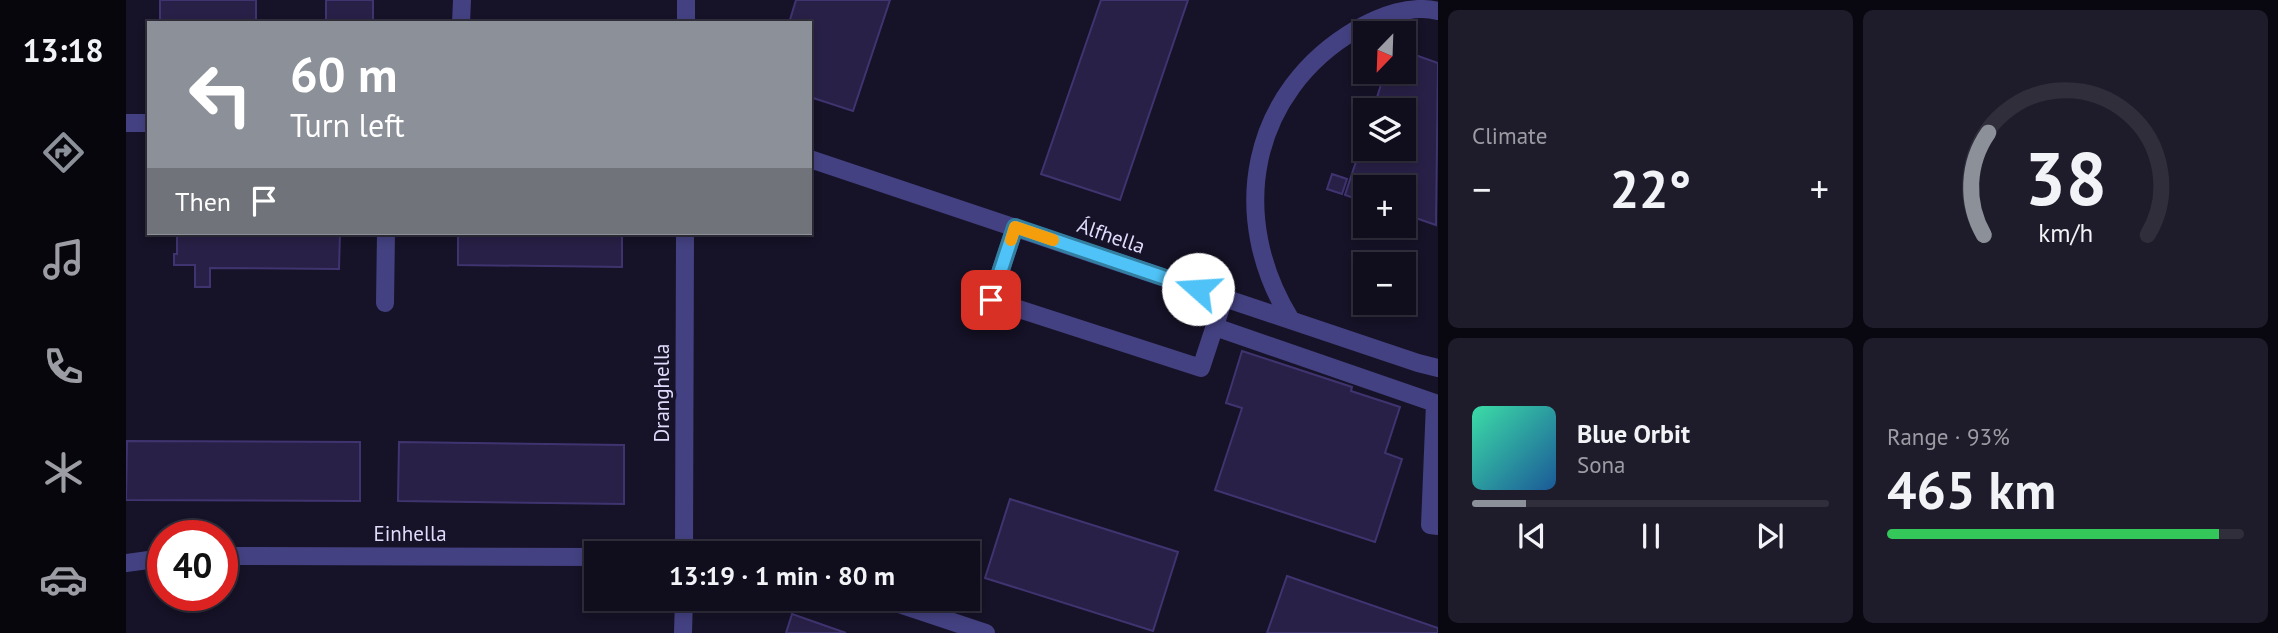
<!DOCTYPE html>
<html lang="en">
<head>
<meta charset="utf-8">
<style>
	body { margin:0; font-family:"PT Sans",sans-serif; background:#1e1c2a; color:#f1f3f6; height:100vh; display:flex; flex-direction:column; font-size:26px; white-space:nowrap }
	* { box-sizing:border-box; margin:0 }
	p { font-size:23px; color:#9c9ca4 }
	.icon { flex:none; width:38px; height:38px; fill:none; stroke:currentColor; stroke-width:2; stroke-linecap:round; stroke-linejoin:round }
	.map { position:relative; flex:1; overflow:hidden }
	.sheet { display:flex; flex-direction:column; gap:10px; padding:10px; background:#090810; width:840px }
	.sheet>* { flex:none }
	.hud { position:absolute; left:21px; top:21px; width:665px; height:214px; border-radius:0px; box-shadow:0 4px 10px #0003,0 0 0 2px #302e3b; background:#8c9099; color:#fff; overflow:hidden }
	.needle { width:46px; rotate:203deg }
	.controls { position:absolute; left:1227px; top:21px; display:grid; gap:14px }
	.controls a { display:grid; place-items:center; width:63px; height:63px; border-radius:0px; background:#100e1d; box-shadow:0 4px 10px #0003,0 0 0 2px #302e3b; font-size:35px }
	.speed { position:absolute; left:21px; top:520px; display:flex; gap:14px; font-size:35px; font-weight:700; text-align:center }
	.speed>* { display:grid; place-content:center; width:91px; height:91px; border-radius:50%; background:#100e1d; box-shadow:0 4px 10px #0003,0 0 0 2px #302e3b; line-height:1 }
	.speed .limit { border:10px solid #d22; background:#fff; color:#111 }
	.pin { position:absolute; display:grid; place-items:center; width:60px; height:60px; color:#fff; margin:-30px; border-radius:14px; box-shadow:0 4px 10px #0006 }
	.me { position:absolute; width:77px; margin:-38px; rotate:289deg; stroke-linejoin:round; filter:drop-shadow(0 0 5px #0008) }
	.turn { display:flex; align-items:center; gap:24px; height:147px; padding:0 28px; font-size:32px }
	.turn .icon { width:91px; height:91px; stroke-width:2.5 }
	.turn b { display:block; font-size:49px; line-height:60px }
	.then { display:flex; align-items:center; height:66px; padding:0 28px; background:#0003; gap:14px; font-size:26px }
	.big { font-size:52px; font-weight:700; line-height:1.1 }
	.sheet .card { flex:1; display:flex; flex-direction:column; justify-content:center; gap:10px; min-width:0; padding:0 24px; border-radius:10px; background:#1e1c2a }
	.sheet .dial { align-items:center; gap:0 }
	.dial svg { height:182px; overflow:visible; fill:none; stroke:#302e3b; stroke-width:7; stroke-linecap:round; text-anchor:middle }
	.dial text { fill:#f1f3f6; stroke:none }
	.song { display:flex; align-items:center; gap:21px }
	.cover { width:84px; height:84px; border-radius:10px; background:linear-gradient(135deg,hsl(160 70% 55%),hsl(210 70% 35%)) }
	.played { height:7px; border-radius:4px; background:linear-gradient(90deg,#8c9099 15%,#302e3b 15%) }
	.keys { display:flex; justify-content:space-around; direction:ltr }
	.heat { display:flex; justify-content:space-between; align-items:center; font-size:38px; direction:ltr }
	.charge { height:10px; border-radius:5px; background:linear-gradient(90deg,#34c759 93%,#302e3b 0) }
	.sheet .tiles { flex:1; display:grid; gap:10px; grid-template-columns:repeat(2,1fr) }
	.trip { position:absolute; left:458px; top:541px; width:396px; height:70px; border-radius:0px; background:#100e1d; box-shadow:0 4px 10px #0003,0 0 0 2px #302e3b; font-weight:700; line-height:70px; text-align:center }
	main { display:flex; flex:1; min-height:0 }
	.dock { display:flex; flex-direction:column; width:126px; justify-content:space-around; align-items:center; background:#06060c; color:#9c9ca4 }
	.dock .icon { width:49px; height:49px }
	.dock .current { color:#8c9099 }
	.dock b { font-size:32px; color:#f1f3f6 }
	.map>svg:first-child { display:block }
</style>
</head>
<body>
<main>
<nav class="dock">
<b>13:18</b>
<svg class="icon current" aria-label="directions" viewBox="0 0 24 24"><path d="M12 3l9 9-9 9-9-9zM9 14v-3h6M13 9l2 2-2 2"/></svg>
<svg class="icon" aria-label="music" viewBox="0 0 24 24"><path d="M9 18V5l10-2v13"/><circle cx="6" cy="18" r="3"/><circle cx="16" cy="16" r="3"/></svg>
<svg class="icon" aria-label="phone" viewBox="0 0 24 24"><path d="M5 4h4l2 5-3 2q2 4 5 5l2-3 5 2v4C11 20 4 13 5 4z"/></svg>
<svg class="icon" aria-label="climate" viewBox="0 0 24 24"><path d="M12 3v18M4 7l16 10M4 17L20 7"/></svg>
<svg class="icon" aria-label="car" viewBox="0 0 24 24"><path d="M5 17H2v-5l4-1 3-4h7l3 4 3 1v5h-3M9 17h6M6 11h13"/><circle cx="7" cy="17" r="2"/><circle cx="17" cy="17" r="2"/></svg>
</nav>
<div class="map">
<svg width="1312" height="633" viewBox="0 0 1312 633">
	<rect width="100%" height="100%" fill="#161227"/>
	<g fill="#282046" stroke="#403470" stroke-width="2">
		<rect x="34" y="0" width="96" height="23"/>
		<rect x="200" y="0" width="47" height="23"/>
		<path d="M 670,0 L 764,0 L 727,111 L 684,97 L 684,23 L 663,23 Z"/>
		<path d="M 975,0 L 1062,0 L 994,200 L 915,174 Z"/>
		<path d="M 1278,51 L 1312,63 L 1310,225 L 1278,214 L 1278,187 L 1239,187 L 1239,202 L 1219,195 L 1239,134 L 1239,149 L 1278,149 L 1278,110 L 1247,110 L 1259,72 L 1278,72 Z"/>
		<path d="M 1206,174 L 1221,179 L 1216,194 L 1201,189 Z"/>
		<path d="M 51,233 L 214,233 L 213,269 L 84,268 L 84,287 L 69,287 L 69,265 L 48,265 L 48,254 L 51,254 Z"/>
		<path d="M 332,233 L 496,233 L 496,267 L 332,265 Z"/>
		<path d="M 1116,351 L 1226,387 L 1225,391 L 1274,407 L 1259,453 L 1276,459 L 1249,542 L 1089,490 L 1116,408 L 1100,403 Z"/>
		<path d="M 1,441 L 234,442 L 234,501 L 0,500 Z"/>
		<path d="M 273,442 L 498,445 L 498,504 L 272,501 Z"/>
		<path d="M 884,499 L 1052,552 L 1027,631 L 859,578 Z"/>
		<path d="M 1161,576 L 1312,628 L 1312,633 L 1141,633 Z"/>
		<path d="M 666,614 L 720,633 L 660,633 Z"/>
	</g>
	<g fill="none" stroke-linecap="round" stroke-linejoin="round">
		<g stroke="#444182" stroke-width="18">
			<path d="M 335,23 L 336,0"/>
			<path d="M 560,23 L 560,0"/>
			<path d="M 0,123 L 23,123"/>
			<path d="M 684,159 L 1292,363 L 1312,368"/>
			<path d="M 889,227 L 865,300 L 1075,368 L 1098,298"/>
			<path d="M 259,303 L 260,233"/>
			<path d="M 1165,320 C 1101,217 1123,92 1231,29 C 1255,16 1284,4 1312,11"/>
			<path d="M 1089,327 L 1309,403 L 1304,525 L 1312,526"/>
			<path d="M 558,553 L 559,233"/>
			<path d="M 96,556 L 471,557"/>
			<path d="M 0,563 L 37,558"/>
			<path d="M 755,598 L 860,633"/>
			<path d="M 557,633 L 558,598"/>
		</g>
	</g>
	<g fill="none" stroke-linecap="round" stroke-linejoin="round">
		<defs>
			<path id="route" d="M 865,300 L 889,227 L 1072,289"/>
		</defs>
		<use href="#route" stroke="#337fa1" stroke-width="18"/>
		<use href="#route" stroke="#4fc3f7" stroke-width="12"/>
		<path stroke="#f59e0b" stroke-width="12" d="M 885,240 L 889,227 L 927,240"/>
	</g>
	<g text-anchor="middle" stroke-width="7" stroke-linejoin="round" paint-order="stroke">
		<g font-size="21" fill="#dfdbfc" stroke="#161227">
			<text transform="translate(985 236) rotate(19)" y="7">Álfhella</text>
			<text transform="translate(536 393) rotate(-90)" y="7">Dranghella</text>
			<text x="284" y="541">Einhella</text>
		</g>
	</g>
</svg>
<div class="controls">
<a><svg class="needle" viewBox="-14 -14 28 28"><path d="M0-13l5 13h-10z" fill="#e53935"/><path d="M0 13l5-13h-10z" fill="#9c9ca4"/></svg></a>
<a><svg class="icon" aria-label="layers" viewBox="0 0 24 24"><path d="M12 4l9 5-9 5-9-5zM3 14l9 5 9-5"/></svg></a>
<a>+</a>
<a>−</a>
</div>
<div class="speed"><div class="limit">40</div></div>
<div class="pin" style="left:865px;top:300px;background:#d93025"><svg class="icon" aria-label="arrive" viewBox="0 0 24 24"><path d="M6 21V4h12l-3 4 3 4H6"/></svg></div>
<svg class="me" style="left:1072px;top:289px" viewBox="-20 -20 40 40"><circle r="19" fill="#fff"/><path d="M0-13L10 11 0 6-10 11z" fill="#4fc3f7"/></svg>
<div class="trip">13:19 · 1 min · 80 m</div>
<div class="hud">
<div class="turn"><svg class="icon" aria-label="left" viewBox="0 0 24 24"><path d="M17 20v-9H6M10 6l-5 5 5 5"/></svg><div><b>60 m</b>Turn left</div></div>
<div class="then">Then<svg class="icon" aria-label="arrive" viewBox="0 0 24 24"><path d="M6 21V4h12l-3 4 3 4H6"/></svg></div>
</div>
</div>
<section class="sheet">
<div class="tiles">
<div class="card"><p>Climate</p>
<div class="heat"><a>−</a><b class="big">22°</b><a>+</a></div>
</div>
<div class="card dial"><svg viewBox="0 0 100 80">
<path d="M14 69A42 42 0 1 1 86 69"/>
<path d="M14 69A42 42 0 0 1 16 24" stroke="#8c9099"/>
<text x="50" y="56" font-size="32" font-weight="700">38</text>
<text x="50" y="72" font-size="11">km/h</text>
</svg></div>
<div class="card">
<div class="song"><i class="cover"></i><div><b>Blue Orbit</b><p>Sona</p></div></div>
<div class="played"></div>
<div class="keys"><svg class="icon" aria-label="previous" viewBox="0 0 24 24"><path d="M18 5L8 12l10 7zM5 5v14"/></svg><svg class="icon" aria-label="pause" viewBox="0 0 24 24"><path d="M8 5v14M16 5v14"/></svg><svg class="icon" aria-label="next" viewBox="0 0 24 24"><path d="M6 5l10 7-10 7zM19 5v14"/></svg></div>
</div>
<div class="card"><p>Range · 93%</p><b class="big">465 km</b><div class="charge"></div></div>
</div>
</section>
</main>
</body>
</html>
